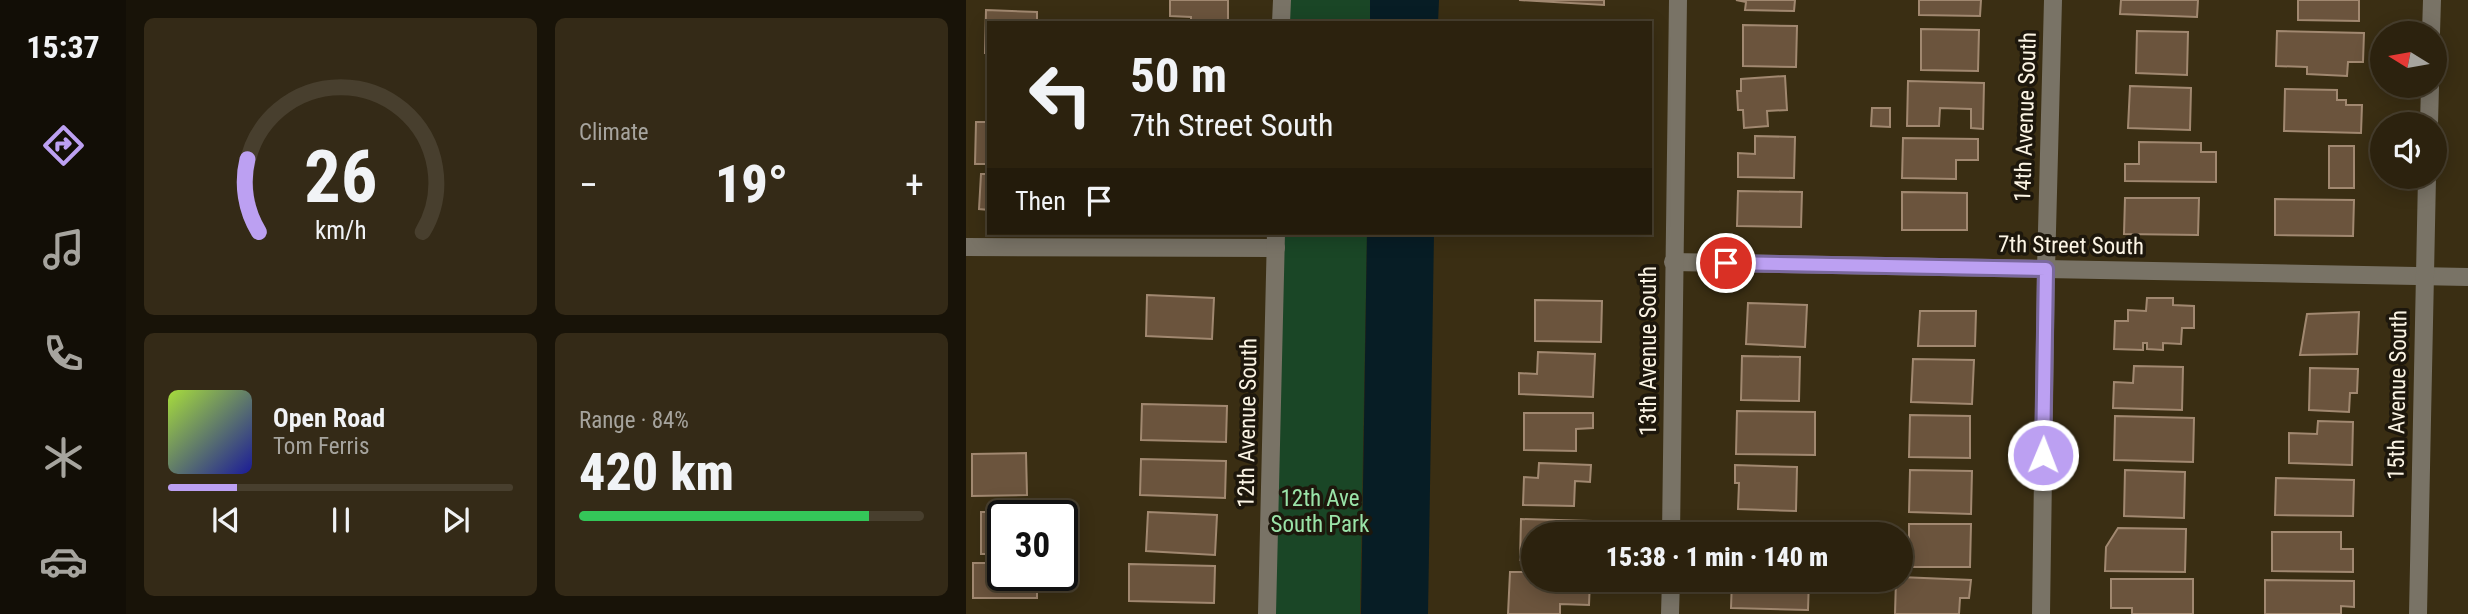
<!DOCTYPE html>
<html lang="en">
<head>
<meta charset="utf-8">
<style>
	body { margin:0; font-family:"Roboto Condensed",sans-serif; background:#342a17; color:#f1f3f6; height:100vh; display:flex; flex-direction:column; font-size:26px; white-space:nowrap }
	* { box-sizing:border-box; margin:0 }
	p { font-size:23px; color:#a6a49e }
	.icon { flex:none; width:38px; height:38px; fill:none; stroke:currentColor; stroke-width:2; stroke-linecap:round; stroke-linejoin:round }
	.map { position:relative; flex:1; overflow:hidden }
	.sheet { display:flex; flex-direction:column; gap:18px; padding:18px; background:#181308; width:840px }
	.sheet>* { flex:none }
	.banner { position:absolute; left:21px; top:21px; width:665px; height:214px; border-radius:0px; box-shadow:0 4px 18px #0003,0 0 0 2px #483f2e; background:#2c220e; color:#f1f3f6; overflow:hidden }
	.needle { width:46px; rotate:281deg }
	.tools { position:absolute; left:1404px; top:21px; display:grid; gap:14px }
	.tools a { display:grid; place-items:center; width:77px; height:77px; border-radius:50%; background:#2c220e; box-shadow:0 4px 18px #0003,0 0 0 2px #483f2e; font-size:35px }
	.speed { position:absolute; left:21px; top:500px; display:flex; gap:14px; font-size:35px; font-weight:700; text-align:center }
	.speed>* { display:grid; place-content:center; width:91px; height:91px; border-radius:50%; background:#2c220e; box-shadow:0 4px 18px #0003,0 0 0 2px #483f2e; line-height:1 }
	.speed .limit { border:4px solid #111; border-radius:10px; background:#fff; color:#111 }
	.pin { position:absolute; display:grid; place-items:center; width:60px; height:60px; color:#fff; margin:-30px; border:4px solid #fff; border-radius:50%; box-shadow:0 2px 7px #0007 }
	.me { position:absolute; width:77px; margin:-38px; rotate:1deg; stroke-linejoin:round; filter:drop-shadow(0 0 5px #0008) }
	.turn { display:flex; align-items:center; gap:24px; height:147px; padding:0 28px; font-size:32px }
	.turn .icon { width:91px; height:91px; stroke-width:2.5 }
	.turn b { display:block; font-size:49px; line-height:60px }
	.then { display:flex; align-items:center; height:66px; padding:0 28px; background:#0003; gap:14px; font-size:26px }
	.big { font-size:52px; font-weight:800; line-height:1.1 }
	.sheet .widget { flex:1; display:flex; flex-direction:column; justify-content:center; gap:10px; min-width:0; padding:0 24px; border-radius:10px; background:#342a17 }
	.sheet .dial { align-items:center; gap:0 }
	.dial svg { height:182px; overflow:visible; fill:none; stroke:#483f2e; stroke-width:7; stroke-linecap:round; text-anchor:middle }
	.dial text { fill:#f1f3f6; stroke:none }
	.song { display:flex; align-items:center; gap:21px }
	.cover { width:84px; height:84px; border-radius:10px; background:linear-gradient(135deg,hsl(80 70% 55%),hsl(240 70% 35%)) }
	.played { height:7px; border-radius:4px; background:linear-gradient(90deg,#bca0f2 20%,#483f2e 20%) }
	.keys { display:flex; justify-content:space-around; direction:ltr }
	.heat { display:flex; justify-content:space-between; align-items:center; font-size:38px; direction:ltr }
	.charge { height:10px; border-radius:5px; background:linear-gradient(90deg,#34c759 84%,#483f2e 0) }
	.sheet .tiles { flex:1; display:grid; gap:18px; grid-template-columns:repeat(2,1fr) }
	.trip { position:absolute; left:555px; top:522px; width:392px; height:70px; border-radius:35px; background:#2c220e; box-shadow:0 4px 18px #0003,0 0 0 2px #483f2e; font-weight:800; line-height:70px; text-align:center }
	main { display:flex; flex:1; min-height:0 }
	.menu { display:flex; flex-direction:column; width:126px; justify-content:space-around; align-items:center; background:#120e06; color:#a6a49e }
	.menu .icon { width:49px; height:49px }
	.menu .on { color:#bca0f2 }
	.menu b { font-size:32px; color:#f1f3f6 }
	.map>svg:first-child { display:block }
</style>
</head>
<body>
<main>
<nav class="menu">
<b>15:37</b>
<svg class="icon on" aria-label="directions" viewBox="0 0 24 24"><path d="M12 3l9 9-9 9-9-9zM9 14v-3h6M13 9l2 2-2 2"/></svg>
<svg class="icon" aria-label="music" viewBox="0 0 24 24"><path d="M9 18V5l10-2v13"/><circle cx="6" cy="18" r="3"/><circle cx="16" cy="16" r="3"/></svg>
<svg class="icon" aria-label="phone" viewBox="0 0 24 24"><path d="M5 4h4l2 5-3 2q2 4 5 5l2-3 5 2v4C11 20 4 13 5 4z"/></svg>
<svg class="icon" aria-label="climate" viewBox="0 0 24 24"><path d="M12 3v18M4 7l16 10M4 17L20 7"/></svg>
<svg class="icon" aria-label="car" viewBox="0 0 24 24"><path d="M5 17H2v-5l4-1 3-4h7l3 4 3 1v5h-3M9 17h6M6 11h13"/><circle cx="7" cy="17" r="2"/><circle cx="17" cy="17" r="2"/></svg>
</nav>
<section class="sheet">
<div class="tiles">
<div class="widget dial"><svg viewBox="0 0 100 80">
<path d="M14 69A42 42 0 1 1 86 69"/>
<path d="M14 69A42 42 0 0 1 9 37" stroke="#bca0f2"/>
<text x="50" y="56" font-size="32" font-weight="700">26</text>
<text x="50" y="72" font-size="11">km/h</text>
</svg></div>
<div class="widget"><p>Climate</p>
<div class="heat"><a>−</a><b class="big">19°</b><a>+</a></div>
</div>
<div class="widget">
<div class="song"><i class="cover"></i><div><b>Open Road</b><p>Tom Ferris</p></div></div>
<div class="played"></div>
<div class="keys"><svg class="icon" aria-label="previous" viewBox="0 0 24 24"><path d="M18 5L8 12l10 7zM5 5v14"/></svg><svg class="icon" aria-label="pause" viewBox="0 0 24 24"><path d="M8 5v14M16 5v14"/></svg><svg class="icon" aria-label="next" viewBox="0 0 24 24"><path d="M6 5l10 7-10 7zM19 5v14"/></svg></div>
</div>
<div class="widget"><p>Range · 84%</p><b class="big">420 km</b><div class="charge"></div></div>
</div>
</section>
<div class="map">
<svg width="1502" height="614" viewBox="0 0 1502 614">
	<rect width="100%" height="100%" fill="#3a2e13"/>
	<g fill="#1a4626">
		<path d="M 322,0 L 406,0 L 405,23 L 322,23 Z"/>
		<path d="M 317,233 L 401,233 L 394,614 L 309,614 Z"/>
	</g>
	<g fill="#071d25">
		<path d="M 404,0 L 473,0 L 472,23 L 404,23 Z"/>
		<path d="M 401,233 L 468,233 L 462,614 L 395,614 Z"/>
	</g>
	<g fill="#6b543d" stroke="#a18870" stroke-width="2">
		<path d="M 204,0 L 262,0 L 262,23 L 225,23 L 225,17 L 204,16 Z"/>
		<path d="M 553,0 L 638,0 L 638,5 Z"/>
		<path d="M 770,0 L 829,0 L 828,11 L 779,10 L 780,2 Z"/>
		<path d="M 953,0 L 1015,0 L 1014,16 L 953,15 Z"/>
		<path d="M 1155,0 L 1232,0 L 1231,17 L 1154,14 Z"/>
		<path d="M 1332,0 L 1393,0 L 1393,21 L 1332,20 Z"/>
		<path d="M 20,10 L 71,12 L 71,23 L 23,23 L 23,53 L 19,53 Z"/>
		<path d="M 777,25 L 831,26 L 830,67 L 777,66 Z"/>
		<path d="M 955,29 L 1013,30 L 1012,71 L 955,70 Z"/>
		<path d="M 1171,31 L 1222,32 L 1221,75 L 1170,73 Z"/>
		<path d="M 1311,31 L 1398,33 L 1397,62 L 1382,62 L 1381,76 L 1341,74 L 1341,67 L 1310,66 Z"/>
		<path d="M 819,76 L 821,110 L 801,111 L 802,126 L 778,128 L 777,110 L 772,110 L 771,91 L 775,91 L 775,79 Z"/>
		<path d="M 942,81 L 1018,83 L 1017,129 L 1005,128 L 1005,109 L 974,108 L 973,126 L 941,126 Z"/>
		<path d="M 1164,86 L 1225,88 L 1224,130 L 1162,128 Z"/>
		<path d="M 1319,89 L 1371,90 L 1371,100 L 1380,100 L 1380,105 L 1396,105 L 1395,133 L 1318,131 Z"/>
		<path d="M 906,108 L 924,108 L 924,127 L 905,126 Z"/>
		<path d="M 10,122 L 23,122 L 23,164 L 9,164 Z"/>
		<path d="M 789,136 L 829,137 L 828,178 L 772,177 L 772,153 L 789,154 Z"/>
		<path d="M 937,138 L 1012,139 L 1012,160 L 990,160 L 990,179 L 936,178 Z"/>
		<path d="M 1173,142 L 1235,143 L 1235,152 L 1250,152 L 1250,182 L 1159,181 L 1159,164 L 1173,164 Z"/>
		<rect x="1363" y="146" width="25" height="42"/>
		<path d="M 15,174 L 23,174 L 23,210 L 13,209 Z"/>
		<path d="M 772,191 L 836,192 L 835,227 L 771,226 Z"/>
		<path d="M 936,192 L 1001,193 L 1001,230 L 936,230 Z"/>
		<path d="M 1159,198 L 1233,198 L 1232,235 L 1158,234 Z"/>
		<path d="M 1309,199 L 1388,200 L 1387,236 L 1309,235 Z"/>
		<path d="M 181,295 L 248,298 L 246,339 L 180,336 Z"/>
		<path d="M 1181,298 L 1207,298 L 1207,305 L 1228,306 L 1228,328 L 1216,328 L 1215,344 L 1197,343 L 1197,350 L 1181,349 L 1181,343 L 1177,343 L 1177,350 L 1148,349 L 1149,321 L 1162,321 L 1162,310 L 1180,311 Z"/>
		<path d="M 569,300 L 636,301 L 635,342 L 569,341 Z"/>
		<path d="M 782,303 L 841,305 L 839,347 L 780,344 Z"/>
		<path d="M 954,311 L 1010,311 L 1009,346 L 952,346 Z"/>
		<path d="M 1393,312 L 1391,354 L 1334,355 L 1341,314 Z"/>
		<path d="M 572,352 L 629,354 L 627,397 L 553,394 L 553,373 L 571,374 Z"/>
		<path d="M 776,356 L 834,357 L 833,401 L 775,400 Z"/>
		<path d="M 947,359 L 1008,360 L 1006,404 L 945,402 Z"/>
		<path d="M 1168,366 L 1217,367 L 1216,410 L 1147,408 L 1148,382 L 1167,383 Z"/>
		<path d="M 1344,368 L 1392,369 L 1391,393 L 1384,393 L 1383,412 L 1343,410 Z"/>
		<path d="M 176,404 L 261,406 L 260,442 L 175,440 Z"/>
		<path d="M 771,411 L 849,412 L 849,455 L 770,454 Z"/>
		<path d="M 558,413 L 627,413 L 627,428 L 610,429 L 610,451 L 558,450 Z"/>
		<path d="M 944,415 L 1004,416 L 1004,458 L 943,457 Z"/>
		<path d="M 1149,416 L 1228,418 L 1227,462 L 1148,460 Z"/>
		<path d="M 1352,421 L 1387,422 L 1386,465 L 1323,463 L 1323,433 L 1351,434 Z"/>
		<path d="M 60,453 L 61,495 L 6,496 L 6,454 Z"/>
		<path d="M 175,459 L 260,461 L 259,498 L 174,495 Z"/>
		<path d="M 573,463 L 625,465 L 624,482 L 609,481 L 608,506 L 557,505 L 558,477 L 572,478 Z"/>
		<path d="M 769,465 L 831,467 L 830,511 L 772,509 L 773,483 L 769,483 Z"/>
		<path d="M 944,470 L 1006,471 L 1005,514 L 943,512 Z"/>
		<path d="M 1159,470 L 1219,472 L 1218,518 L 1158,516 Z"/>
		<path d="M 1310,478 L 1388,480 L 1387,516 L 1309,515 Z"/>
		<path d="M 15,512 L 70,512 L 70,516 L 37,516 L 37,554 L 15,554 Z"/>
		<path d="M 182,512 L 251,515 L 249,555 L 180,551 Z"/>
		<path d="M 555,519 L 626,521 L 626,534 L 567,534 L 567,560 L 554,560 Z"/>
		<path d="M 767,523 L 845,524 L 845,534 L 767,534 Z"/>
		<path d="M 943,524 L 1005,524 L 1004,567 L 943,567 Z"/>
		<path d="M 1152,528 L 1220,529 L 1219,572 L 1139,571 L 1140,547 Z"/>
		<path d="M 1306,532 L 1375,532 L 1375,549 L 1387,549 L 1387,572 L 1306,571 Z"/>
		<path d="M 7,563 L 37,563 L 37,576 L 71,576 L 71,598 L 7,598 Z"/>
		<path d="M 163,564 L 249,566 L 248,603 L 163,601 Z"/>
		<path d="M 544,572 L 567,572 L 567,579 L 624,579 L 623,605 L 594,604 L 594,614 L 542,614 Z"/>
		<path d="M 934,577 L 1005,580 L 1003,598 L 994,598 L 993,614 L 929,614 L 930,579 L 934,579 Z"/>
		<path d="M 766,579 L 843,579 L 842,610 L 765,608 Z"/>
		<path d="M 1145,579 L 1227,579 L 1227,614 L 1166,614 L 1166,608 L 1145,608 Z"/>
		<path d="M 1299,580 L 1388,581 L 1388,607 L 1375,606 L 1375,614 L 1299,614 Z"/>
	</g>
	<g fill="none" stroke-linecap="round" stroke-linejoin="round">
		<g stroke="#797366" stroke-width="18">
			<path d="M 315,23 L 316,0"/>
			<path d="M 1465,33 L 1466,0"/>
			<path d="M 1463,124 L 1464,86"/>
			<path d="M 0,247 L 310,248"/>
			<path d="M 707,262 L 1502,277"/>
			<path d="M 705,534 L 712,0"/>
			<path d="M 301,614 L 310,233"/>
			<path d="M 704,614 L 705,579"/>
			<path d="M 1075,614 L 1080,269 L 1087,0"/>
			<path d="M 1452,614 L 1461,177"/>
		</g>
	</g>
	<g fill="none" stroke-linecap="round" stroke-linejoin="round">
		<defs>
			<path id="route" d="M 760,263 L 1080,269 L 1077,455"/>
		</defs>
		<use href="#route" stroke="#7a689d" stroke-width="18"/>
		<use href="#route" stroke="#bca0f2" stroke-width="12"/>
	</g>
	<g text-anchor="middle" stroke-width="7" stroke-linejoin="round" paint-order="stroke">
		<g font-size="23" fill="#fbf4e4" stroke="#1d170c">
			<text transform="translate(1059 117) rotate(-88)" y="8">14th Avenue South</text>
			<text transform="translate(1105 245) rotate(1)" y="8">7th Street South</text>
			<text transform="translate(682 351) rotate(-90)" y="8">13th Avenue South</text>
			<text transform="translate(1431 395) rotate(-89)" y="8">15th Avenue South</text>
			<text transform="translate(281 423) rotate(-89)" y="8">12th Avenue South</text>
		</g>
		<g font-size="23" fill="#9ae3a8" stroke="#1d170c">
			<text x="354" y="506">12th Ave<tspan x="354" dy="26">South Park</tspan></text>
		</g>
	</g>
</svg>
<div class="tools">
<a><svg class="needle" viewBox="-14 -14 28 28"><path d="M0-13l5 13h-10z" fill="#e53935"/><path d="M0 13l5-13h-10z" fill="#a6a49e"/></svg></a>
<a><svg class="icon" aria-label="sound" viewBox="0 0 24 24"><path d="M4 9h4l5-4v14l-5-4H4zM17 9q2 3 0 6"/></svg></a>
</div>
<div class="speed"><div class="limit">30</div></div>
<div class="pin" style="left:760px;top:263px;background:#d93025"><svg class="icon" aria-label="arrive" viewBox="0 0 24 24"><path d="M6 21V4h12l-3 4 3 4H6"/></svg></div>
<svg class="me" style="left:1077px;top:455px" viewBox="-20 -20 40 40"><circle r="17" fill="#bca0f2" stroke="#fff" stroke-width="3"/><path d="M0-11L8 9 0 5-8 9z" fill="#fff"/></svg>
<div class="trip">15:38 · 1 min · 140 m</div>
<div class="banner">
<div class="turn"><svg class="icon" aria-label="left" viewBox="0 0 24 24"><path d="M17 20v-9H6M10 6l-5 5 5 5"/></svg><div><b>50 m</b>7th Street South</div></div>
<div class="then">Then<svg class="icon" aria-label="arrive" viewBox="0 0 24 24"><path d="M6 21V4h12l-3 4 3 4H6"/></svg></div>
</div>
</div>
</main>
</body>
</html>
